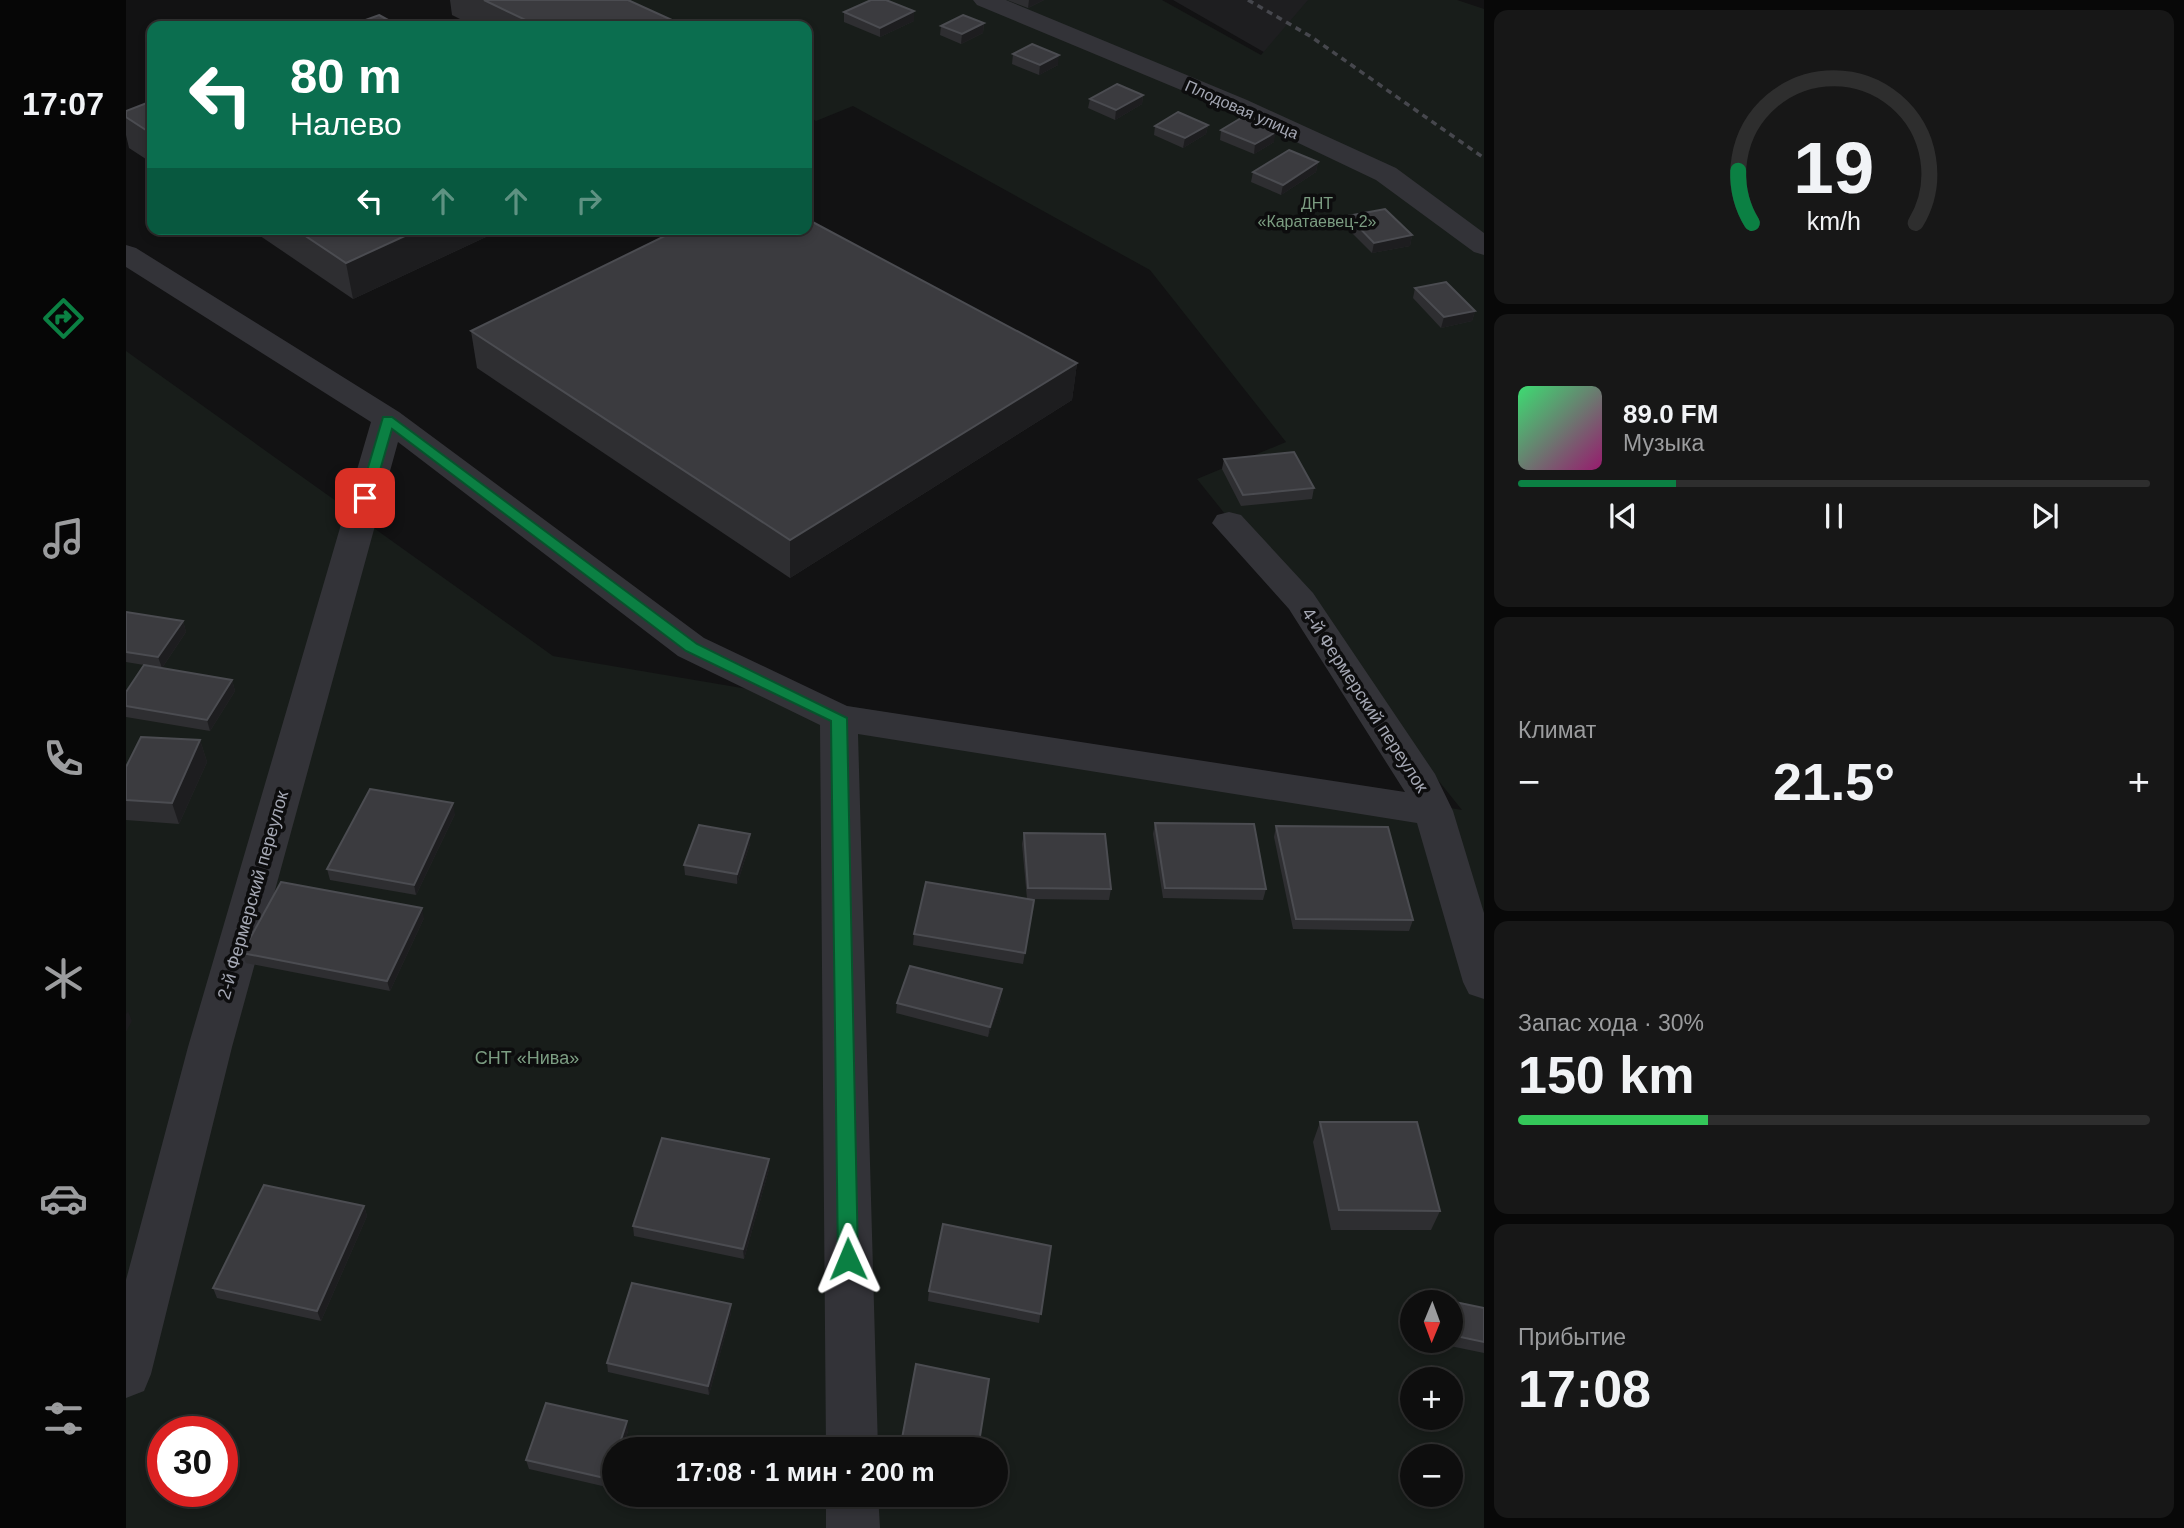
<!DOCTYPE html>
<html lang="ru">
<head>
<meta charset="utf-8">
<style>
	body { margin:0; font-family:Helvetica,sans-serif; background:#171717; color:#f1f3f6; height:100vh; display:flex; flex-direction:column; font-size:26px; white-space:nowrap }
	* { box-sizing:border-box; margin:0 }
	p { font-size:23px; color:#9b9c9e }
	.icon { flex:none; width:38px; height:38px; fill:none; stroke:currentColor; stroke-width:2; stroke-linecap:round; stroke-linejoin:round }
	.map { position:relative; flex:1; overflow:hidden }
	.panel { display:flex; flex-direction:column; gap:10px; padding:10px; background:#080808; width:700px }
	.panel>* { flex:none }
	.banner { position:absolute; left:21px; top:21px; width:665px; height:214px; border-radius:14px; box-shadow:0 4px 10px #0003,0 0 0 2px #2e2e2e; background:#0b6e4f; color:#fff; overflow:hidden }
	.needle { width:46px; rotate:181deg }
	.fabs { position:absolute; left:1274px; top:1290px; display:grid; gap:14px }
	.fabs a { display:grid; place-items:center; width:63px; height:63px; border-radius:50%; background:#0e0e0e; box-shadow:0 4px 10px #0003,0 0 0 2px #2e2e2e; font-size:35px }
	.speed { position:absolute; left:21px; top:1416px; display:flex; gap:14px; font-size:35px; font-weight:700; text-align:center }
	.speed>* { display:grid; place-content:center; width:91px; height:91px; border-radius:50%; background:#0e0e0e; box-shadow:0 4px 10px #0003,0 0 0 2px #2e2e2e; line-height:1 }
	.speed .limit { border:10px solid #d22; background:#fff; color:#111 }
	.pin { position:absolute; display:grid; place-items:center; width:60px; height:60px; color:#fff; margin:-30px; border-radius:14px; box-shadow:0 4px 10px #0006 }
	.me { position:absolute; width:77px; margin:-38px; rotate:359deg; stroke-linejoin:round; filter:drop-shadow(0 0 5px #0008) }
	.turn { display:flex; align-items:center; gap:24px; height:147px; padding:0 28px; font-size:32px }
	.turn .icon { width:91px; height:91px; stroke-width:2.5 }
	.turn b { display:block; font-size:49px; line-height:60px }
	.lanes { display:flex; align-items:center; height:66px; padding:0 28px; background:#0003; justify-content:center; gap:35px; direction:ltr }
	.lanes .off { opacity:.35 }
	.big { font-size:52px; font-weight:800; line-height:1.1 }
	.panel .tile { flex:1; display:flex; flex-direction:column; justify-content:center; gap:10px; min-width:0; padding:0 24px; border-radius:14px; background:#171717 }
	.panel .dial { align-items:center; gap:0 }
	.dial svg { height:182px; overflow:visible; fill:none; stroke:#2e2e2e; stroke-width:7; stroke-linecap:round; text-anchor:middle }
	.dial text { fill:#f1f3f6; stroke:none }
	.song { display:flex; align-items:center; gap:21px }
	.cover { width:84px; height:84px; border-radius:10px; background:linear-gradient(135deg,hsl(140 70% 55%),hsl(320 70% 35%)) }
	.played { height:7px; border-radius:4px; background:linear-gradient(90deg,#0b8043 25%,#2e2e2e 25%) }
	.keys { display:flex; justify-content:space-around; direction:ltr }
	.heat { display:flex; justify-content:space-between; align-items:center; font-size:38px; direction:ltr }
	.charge { height:10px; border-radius:5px; background:linear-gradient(90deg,#34c759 30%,#2e2e2e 0) }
	.trip { position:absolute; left:476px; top:1437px; width:406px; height:70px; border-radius:35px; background:#0e0e0e; box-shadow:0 4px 10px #0003,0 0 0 2px #2e2e2e; font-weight:800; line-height:70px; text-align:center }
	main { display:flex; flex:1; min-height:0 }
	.menu { display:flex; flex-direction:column; width:126px; justify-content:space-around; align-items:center; background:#060606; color:#9b9c9e }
	.menu .icon { width:49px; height:49px }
	.menu .selected { color:#0b8043 }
	.menu b { font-size:32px; color:#f1f3f6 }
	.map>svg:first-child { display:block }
</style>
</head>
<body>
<main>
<nav class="menu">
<b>17:07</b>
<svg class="icon selected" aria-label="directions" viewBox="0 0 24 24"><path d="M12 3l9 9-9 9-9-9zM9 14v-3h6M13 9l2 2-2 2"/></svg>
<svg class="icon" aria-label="music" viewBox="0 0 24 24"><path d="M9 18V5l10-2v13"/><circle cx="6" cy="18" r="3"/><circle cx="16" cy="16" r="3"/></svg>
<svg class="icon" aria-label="phone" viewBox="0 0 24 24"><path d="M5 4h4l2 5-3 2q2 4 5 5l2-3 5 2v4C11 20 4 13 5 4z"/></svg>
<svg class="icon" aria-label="climate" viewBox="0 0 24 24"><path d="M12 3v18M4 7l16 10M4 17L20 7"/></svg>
<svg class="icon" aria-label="car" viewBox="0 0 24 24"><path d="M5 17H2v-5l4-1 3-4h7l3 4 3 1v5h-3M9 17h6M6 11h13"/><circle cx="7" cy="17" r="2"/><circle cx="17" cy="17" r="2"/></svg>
<svg class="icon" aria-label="filters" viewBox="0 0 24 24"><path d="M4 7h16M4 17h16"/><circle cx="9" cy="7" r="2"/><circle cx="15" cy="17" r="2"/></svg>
</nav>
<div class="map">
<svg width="1358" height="1528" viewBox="0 0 1358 1528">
	<rect width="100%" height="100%" fill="#121213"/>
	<path fill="#1e1e20" d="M 1047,0 L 1188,0 L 1143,55 Z"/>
	<path fill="#181d1a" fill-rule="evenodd" d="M 450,0 L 1036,0 L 1135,55 L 1182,0 L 1331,0 L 1358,9 L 1358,1528 L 0,1528 L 0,351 L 427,656 L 1336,810 L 1071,479 L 1160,442 L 1024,270 L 727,106 L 690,121 L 681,116 L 681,26 L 503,26 ZM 1286,1302 L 1325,1302 L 1325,1340 L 1286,1340 ZM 1286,1379 L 1325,1379 L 1325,1418 L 1286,1418 ZM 37,1432 L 96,1432 L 96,1491 L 37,1491 ZM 488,1449 L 870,1449 L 870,1494 L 488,1494 ZM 1286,1456 L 1325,1456 L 1325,1494 L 1286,1494 Z"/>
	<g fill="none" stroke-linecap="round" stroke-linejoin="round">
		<g fill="#333338" fill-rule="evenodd">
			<path d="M 847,0 L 880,0 L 1121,100 L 1270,168 L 1358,233 L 1358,255 L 1348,252 L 1250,180 L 1103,110 L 851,5 Z"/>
			<path d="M 0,245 L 10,248 L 273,412 L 578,638 L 721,706 L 1279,792 L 1163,609 L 1086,523 L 1091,515 L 1103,512 L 1115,515 L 1187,593 L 1309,774 L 1327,811 L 1358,913 L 1358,999 L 1343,994 L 1337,982 L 1291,823 L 732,734 L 752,1449 L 700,1449 L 694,725 L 552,656 L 272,442 L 106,1047 L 25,1374 L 18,1391 L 0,1398 L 0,1280 L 62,1047 L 245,422 L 0,267 Z"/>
			<path d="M 700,1494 L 752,1494 L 754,1528 L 700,1528 Z"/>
		</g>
		<path stroke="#46474d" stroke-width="3.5" stroke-dasharray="6 5" stroke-linecap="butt" d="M 1122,0 L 1184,36 L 1358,158"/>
	</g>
	<g fill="#2e2e31">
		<path d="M 324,0 L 502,0 L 559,26 L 348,26 L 326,15 Z"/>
		<path d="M 881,0 L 918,0 L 902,8 Z"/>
		<path d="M 788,11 L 788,21 L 754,37 L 718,22 L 718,12 Z"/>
		<path d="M 858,23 L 857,33 L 835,44 L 814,35 L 815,26 Z"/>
		<path d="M 887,54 L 932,65 L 913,75 L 886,64 Z"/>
		<path d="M 1017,95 L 1016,104 L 989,120 L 962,108 L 964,99 Z"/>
		<path d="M 26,101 L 26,163 L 3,148 L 0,135 L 0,111 Z"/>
		<path d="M 1082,125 L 1080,134 L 1057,148 L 1028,135 L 1029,126 Z"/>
		<path d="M 1095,130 L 1148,142 L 1128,154 L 1094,140 Z"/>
		<path d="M 1192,162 L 1190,172 L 1155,195 L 1125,182 L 1127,172 Z"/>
		<path d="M 1222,216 L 1286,235 L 1284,246 L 1246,253 L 1219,226 Z"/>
		<path d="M 124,229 L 377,229 L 227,299 Z"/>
		<path d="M 1289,288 L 1349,311 L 1346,321 L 1315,328 L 1287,298 Z"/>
		<path d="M 345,331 L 951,363 L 946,400 L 664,578 L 351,368 Z"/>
		<path d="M 1098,459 L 1188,488 L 1186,499 L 1115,506 L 1096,469 Z"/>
		<path d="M 0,612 L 57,621 L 60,632 L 36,668 L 106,680 L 109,691 L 84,731 L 0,717 L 0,706 L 18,665 L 0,662 Z"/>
		<path d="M 74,740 L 81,762 L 53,824 L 0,820 L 0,767 Z"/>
		<path d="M 329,814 L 290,895 L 204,880 L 201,869 Z"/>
		<path d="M 1029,823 L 1140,889 L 1137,900 L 1037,898 L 1027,834 Z"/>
		<path d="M 1150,826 L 1287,920 L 1283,931 L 1167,929 L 1148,837 Z"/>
		<path d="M 898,833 L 985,889 L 983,900 L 901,899 L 896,844 Z"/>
		<path d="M 624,844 L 611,884 L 559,875 L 558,865 Z"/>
		<path d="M 908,900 L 897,964 L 787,945 L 788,934 Z"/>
		<path d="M 298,918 L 264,991 L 120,963 L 116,953 Z"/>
		<path d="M 875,1000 L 862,1037 L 770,1013 L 771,1003 Z"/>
		<path d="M 1194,1122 L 1314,1211 L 1305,1230 L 1205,1230 L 1187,1142 Z"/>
		<path d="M 643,1169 L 618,1259 L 508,1236 L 507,1226 Z"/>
		<path d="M 238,1206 L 241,1216 L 195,1321 L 91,1298 L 87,1288 Z"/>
		<path d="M 925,1246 L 913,1323 L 802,1301 L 803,1291 Z"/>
		<path d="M 1305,1297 L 1358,1308 L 1358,1353 L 1300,1341 L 1325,1340 L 1325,1302 L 1303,1302 Z"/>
		<path d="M 605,1313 L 583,1395 L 482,1372 L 481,1363 Z"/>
		<path d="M 502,1431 L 497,1449 L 488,1449 L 485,1488 L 403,1469 L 400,1460 Z"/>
	</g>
	<g fill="#1d1d1f">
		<path d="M 903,0 L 918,0 L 902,8 Z"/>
		<path d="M 788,11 L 788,21 L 754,37 L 754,28 Z"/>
		<path d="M 858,23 L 857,33 L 835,44 L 836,34 Z"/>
		<path d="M 933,55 L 932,65 L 913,75 L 914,65 Z"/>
		<path d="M 1017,95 L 1016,104 L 989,120 L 990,110 Z"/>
		<path d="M 1082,125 L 1080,134 L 1057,148 L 1059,138 Z"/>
		<path d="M 1150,132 L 1148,142 L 1128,154 L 1129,144 Z"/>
		<path d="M 1192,162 L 1190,172 L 1155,195 L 1157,185 Z"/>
		<path d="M 294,229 L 377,229 L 227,299 L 220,263 Z"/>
		<path d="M 1286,235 L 1284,246 L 1246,253 L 1248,243 Z"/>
		<path d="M 1349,311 L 1346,321 L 1315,328 L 1318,317 Z"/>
		<path d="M 951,363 L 946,400 L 664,578 L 664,540 Z"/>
		<path d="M 57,621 L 60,632 L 36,668 L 32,657 Z"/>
		<path d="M 106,680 L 109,691 L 84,731 L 81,720 Z"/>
		<path d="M 74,740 L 81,762 L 53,824 L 46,803 Z"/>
		<path d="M 327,803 L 329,814 L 290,895 L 288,885 Z"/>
		<path d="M 624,834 L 624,844 L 611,884 L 611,874 Z"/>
		<path d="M 296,908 L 298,918 L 264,991 L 261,981 Z"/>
		<path d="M 876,989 L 875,1000 L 862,1037 L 864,1027 Z"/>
		<path d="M 2,1011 L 6,1021 L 0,1032 L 0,1014 Z"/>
		<path d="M 643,1159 L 643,1169 L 618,1259 L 617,1249 Z"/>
		<path d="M 238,1206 L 241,1216 L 195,1321 L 191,1311 Z"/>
		<path d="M 605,1304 L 605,1313 L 583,1395 L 582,1386 Z"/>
		<path d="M 501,1421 L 502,1431 L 497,1449 L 492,1449 Z"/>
		<path d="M 488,1462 L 488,1477 L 485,1488 L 483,1479 Z"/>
	</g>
	<g fill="#3b3b3f" stroke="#4b4c51" stroke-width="2">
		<path d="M 358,0 L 502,0 L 559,26 L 412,26 Z"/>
		<path d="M 745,0 L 760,0 L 788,11 L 754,28 L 718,12 Z"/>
		<path d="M 253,15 L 273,26 L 223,26 Z"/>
		<path d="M 837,15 L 858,23 L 836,34 L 815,26 Z"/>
		<path d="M 906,44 L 933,55 L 914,65 L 887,54 Z"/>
		<path d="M 991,84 L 1017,95 L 990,110 L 964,99 Z"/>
		<path d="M 26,101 L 26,134 L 0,117 L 0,111 Z"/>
		<path d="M 1052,112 L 1082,125 L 1059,138 L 1029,126 Z"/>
		<path d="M 1115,118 L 1150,132 L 1129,144 L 1095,130 Z"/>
		<path d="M 1163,150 L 1192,162 L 1157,185 L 1127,172 Z"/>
		<path d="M 1259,209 L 1286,235 L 1248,243 L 1222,216 Z"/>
		<path d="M 681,219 L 951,363 L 664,540 L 345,331 L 553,229 L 681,229 Z"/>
		<path d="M 169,229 L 294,229 L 220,263 Z"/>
		<path d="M 1320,282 L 1349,311 L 1318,317 L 1289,288 Z"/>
		<path d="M 1168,452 L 1188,488 L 1117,495 L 1098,459 Z"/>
		<path d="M 0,612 L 57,621 L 32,657 L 0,652 Z"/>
		<path d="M 18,665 L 106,680 L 81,720 L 0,706 L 0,692 Z"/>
		<path d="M 15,737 L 74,740 L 46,803 L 0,800 L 0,767 Z"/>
		<path d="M 244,789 L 327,803 L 288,885 L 201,869 Z"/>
		<path d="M 1029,823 L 1128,824 L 1140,889 L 1039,888 Z"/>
		<path d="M 573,825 L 624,834 L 611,874 L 558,865 Z"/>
		<path d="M 1150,826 L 1262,827 L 1287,920 L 1170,919 Z"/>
		<path d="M 898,833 L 979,834 L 985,889 L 902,888 Z"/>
		<path d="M 155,882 L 296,908 L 261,981 L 116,953 Z"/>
		<path d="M 800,882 L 908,900 L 899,953 L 788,934 Z"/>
		<path d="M 784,966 L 876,989 L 864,1027 L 771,1003 Z"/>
		<path d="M 1194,1122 L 1291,1122 L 1314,1211 L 1213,1210 Z"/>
		<path d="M 536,1138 L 643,1159 L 617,1249 L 507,1226 Z"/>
		<path d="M 138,1185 L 238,1206 L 191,1311 L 87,1288 Z"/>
		<path d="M 817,1224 L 925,1246 L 915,1314 L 803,1291 Z"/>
		<path d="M 506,1283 L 605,1304 L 582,1386 L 481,1363 Z"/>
		<path d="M 1305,1297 L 1358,1308 L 1358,1342 L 1325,1335 L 1325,1302 L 1305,1302 Z"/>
		<path d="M 790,1364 L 863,1379 L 852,1449 L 774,1449 Z"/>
		<path d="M 420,1403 L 501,1421 L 492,1449 L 488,1449 L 488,1462 L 483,1479 L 400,1460 Z"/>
	</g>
	<path fill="#0b8043" stroke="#07532c" stroke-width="2" d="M 257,417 L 266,417 L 571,644 L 721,718 L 732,1259 L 729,1266 L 722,1268 L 715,1266 L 712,1259 L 705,721 L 560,651 L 266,429 L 246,498 L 235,501 L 233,498 Z"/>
	<g text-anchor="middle" stroke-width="7" stroke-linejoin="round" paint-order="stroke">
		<g font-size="16" fill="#a4a7b3" stroke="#0d0d0e">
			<text transform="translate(1116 109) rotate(24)" y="6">Плодовая улица</text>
		</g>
		<g font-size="16" fill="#7c9d82" stroke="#0d0d0e">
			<text x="1191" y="209">ДНТ<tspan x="1191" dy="18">«Каратаевец-2»</tspan></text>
		</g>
		<g font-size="18" fill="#a4a7b3" stroke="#0d0d0e">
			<text transform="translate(1239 700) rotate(57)" y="6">4-й Фермерский переулок</text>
			<text transform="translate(127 895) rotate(-74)" y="6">2-й Фермерский переулок</text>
		</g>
		<g font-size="18" fill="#7c9d82" stroke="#0d0d0e">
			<text x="401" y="1064">СНТ «Нива»</text>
		</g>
	</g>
</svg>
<div class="fabs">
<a><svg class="needle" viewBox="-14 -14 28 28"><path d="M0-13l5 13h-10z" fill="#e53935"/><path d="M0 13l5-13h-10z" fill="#9b9c9e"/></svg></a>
<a>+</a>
<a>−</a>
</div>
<div class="speed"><div class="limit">30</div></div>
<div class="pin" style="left:239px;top:498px;background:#d93025"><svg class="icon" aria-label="arrive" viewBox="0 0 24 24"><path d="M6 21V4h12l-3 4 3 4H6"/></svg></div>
<svg class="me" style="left:722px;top:1259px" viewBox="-20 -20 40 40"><path d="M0-17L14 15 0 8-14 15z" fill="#0b8043" stroke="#fff" stroke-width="4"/></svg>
<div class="trip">17:08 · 1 мин · 200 m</div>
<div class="banner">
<div class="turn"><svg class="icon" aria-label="left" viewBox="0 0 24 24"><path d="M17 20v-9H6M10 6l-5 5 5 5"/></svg><div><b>80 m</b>Налево</div></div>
<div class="lanes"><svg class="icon" aria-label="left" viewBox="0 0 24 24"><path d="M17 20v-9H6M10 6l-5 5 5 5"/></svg><svg class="icon off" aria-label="ahead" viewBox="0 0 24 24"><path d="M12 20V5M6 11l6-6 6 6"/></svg><svg class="icon off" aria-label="ahead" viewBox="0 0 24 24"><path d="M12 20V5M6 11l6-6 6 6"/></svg><svg class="icon off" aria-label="right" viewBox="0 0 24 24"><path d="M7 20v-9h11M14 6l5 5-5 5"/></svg></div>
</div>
</div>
<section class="panel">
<div class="tile dial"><svg viewBox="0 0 100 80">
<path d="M14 69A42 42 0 1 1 86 69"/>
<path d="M14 69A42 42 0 0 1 8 46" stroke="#0b8043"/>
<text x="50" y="56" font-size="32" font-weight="700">19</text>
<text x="50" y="72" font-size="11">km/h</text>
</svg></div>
<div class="tile">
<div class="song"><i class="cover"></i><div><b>89.0 FM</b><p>Музыка</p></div></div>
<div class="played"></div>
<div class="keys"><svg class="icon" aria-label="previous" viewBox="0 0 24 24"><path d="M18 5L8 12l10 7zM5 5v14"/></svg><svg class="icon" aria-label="pause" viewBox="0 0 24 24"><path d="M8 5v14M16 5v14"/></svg><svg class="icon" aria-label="next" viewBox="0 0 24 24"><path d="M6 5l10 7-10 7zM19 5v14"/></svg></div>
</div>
<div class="tile"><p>Климат</p>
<div class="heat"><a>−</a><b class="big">21.5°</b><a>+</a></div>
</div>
<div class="tile"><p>Запас хода · 30%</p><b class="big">150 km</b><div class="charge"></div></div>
<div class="tile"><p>Прибытие</p><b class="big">17:08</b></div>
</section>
</main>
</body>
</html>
